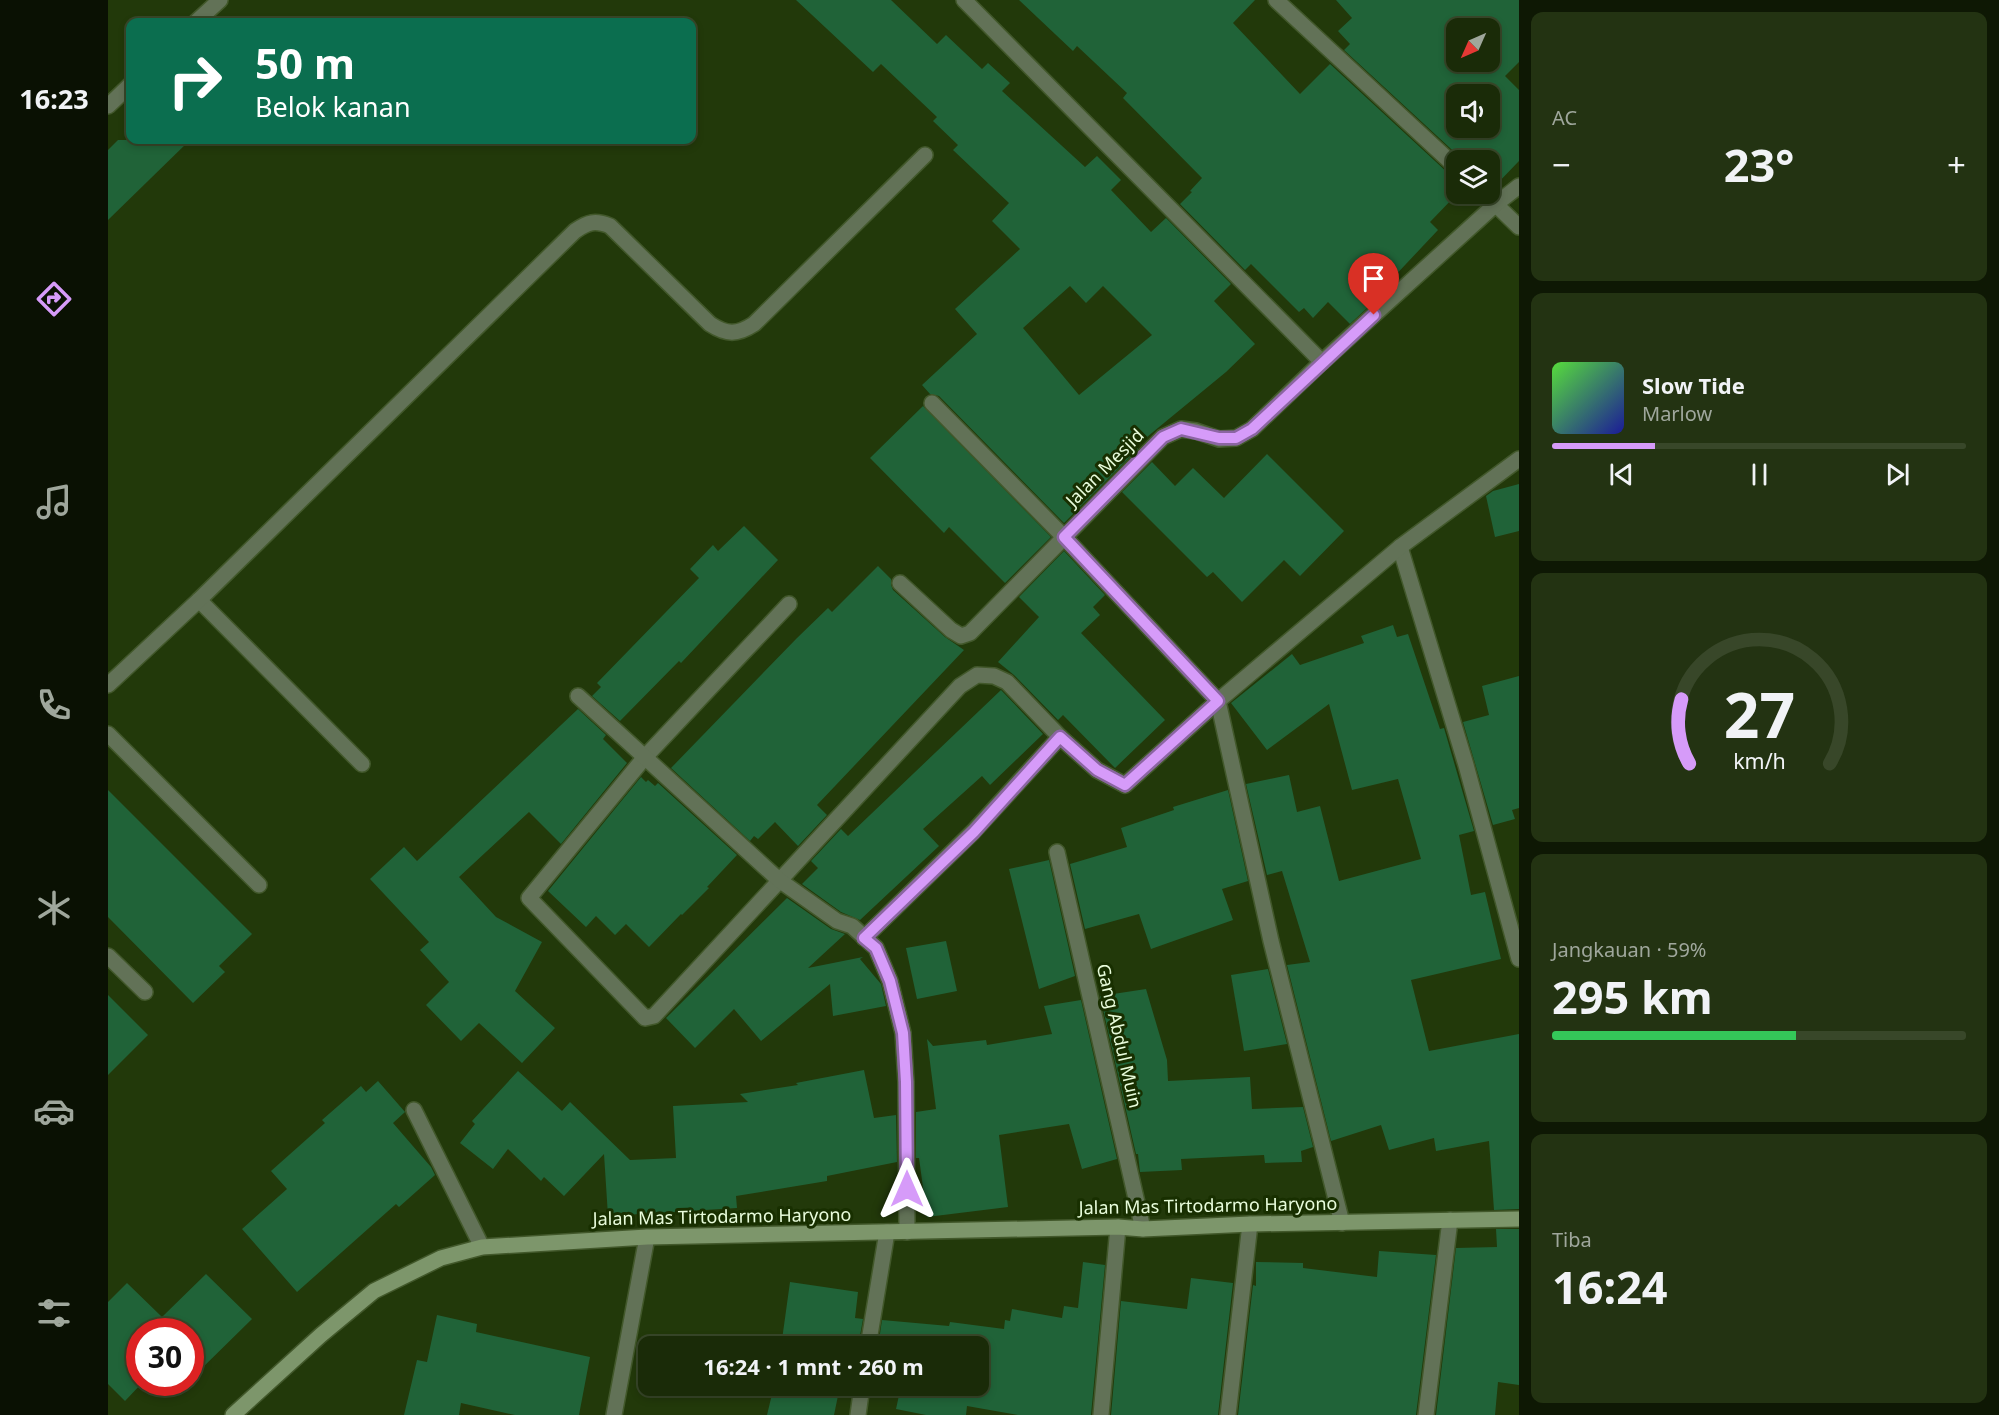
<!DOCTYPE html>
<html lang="id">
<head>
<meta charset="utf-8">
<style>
	body { margin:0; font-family:"Noto Sans",sans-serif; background:#233312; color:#f1f3f6; height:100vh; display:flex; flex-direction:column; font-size:22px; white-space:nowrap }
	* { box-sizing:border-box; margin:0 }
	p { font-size:20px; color:#9fa79c }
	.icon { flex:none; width:33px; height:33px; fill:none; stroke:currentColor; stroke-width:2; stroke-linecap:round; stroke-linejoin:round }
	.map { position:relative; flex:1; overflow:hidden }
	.details { display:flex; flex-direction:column; gap:12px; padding:12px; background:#0e1804; width:480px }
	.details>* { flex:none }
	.top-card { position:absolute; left:18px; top:18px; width:570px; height:126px; border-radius:12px; box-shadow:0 3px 9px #0003,0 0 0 2px #384729; background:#0b6e4f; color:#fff; overflow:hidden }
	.needle { width:39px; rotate:225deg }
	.controls { position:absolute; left:1338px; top:18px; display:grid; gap:12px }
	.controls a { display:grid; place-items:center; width:54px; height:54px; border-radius:12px; background:#1a2b08; box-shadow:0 3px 9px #0003,0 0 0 2px #384729; font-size:30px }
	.speed { position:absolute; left:18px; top:1318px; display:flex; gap:12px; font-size:30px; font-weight:700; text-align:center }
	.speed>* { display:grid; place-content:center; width:78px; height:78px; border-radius:50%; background:#1a2b08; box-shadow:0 3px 9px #0003,0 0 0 2px #384729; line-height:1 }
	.speed .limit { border:9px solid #d22; background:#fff; color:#111 }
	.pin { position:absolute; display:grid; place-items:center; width:51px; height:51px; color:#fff; margin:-62px -26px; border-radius:50% 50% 50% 0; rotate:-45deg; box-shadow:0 0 6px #0007 }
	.pin .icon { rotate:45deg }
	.me { position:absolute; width:66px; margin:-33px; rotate:0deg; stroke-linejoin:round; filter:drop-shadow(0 0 4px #0008) }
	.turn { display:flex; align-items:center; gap:21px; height:126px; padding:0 30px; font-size:27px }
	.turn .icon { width:78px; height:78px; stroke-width:2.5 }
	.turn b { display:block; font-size:42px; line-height:51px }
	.big { font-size:45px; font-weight:700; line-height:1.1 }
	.details .widget { flex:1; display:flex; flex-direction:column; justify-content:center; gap:9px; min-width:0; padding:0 21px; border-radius:12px; background:#233312 }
	.details .dial { align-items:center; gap:0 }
	.dial svg { height:156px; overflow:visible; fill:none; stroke:#384729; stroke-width:7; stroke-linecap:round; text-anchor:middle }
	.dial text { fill:#f1f3f6; stroke:none }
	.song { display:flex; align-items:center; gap:18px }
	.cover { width:72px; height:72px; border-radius:9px; background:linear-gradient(135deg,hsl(110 70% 55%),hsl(240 70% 35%)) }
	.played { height:6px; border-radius:3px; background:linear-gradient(90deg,#d69bf9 25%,#384729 25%) }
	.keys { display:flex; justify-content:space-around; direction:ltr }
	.heat { display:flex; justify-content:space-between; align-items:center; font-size:33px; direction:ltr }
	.charge { height:9px; border-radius:4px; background:linear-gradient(90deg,#34c759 59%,#384729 0) }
	.trip { position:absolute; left:530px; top:1336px; width:351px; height:60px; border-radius:12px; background:#1a2b08; box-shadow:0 3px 9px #0003,0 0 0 2px #384729; font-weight:700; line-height:60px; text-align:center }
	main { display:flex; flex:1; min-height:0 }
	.dock { display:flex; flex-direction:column; width:108px; justify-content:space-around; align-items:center; background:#0a1103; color:#9fa79c }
	.dock .icon { width:42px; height:42px }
	.dock .active { color:#d69bf9 }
	.dock b { font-size:27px; color:#f1f3f6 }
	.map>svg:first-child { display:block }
</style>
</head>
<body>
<main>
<nav class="dock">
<b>16:23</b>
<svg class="icon active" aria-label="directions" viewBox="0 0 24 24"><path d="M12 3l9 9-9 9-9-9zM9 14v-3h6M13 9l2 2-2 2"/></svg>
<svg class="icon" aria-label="music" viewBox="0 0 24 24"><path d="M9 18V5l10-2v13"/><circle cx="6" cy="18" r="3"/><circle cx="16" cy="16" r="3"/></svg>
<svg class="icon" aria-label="phone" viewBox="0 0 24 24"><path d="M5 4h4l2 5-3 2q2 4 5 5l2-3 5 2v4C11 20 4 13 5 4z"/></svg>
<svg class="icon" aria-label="climate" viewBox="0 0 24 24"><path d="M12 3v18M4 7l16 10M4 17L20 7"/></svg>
<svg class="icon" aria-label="car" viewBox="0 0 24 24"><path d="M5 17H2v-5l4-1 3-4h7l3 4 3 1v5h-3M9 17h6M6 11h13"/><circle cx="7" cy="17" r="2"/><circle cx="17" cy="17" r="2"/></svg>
<svg class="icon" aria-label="filters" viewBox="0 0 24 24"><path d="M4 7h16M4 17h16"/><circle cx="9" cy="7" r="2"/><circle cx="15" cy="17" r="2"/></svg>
</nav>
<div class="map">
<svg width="1411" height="1415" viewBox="0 0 1411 1415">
	<rect width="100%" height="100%" fill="#22390a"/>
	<g fill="#206338" fill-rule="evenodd">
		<path d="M 688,0 L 783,0 L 829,44 L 838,35 L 874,69 L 880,63 L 902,83 L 894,91 L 977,167 L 989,156 L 1013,180 L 1003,190 L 1043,232 L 1058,218 L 1123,284 L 1106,301 L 1147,344 L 1118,372 L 1028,446 L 1030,449 L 956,523 L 831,396 L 822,394 L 814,385 L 869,334 L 847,309 L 912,249 L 884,221 L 901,203 L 845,150 L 850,145 L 825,121 L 829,117 L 773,64 L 765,72 ZM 962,286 L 978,303 L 995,286 L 1044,335 L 971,395 L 915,328 Z"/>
		<path d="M 911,0 L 1147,0 L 1125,23 L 1192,94 L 1222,64 L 1341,174 L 1348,176 L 1349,194 L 1322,222 L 1330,230 L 1282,281 L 1285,284 L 1242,324 L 1220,302 L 1205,318 L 1196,308 L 1191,312 L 1143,264 L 1137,270 L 1072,204 L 1084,192 L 1082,191 L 1094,178 L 1015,98 L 1019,93 L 969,46 L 965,51 Z"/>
		<path d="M 1228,0 L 1411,0 L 1411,62 L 1397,76 L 1411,90 L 1411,161 L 1385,188 L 1382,186 L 1382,160 L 1355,160 L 1236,50 L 1242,44 L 1230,31 L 1244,18 ZM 1348,28 L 1382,28 L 1382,62 L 1348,62 ZM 1348,94 L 1382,94 L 1382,128 L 1348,128 Z"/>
		<path d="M 10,140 L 82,140 L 0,220 L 0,150 Z"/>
		<path d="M 815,406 L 943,537 L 897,583 L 841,527 L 836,533 L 762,458 Z"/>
		<path d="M 1159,454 L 1236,531 L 1192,576 L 1176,560 L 1134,602 L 1105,572 L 1099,577 L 1014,492 L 1044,462 L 1067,486 L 1085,468 L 1116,498 Z"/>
		<path d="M 1411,484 L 1411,531 L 1387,537 L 1378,496 L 1385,491 Z"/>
		<path d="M 636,526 L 670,560 L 573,663 L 571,661 L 512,721 L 484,696 L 493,687 L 489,683 L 591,578 L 582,569 L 605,545 L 610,551 Z"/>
		<path d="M 956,551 L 997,595 L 985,607 L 992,615 L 973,633 L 1057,720 L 1007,768 L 955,715 L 950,720 L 906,675 L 890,662 L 931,617 L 911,597 Z"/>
		<path d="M 770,566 L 783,579 L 783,585 L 785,590 L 837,637 L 856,650 L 709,805 L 719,815 L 690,846 L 667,822 L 650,839 L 646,836 L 642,841 L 563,768 L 689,638 L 720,608 L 724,612 Z"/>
		<path d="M 1285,625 L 1289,637 L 1300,634 L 1332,729 L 1336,728 L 1366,831 L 1351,835 L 1363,895 L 1377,892 L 1393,959 L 1303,980 L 1321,1051 L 1411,1034 L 1411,1209 L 1386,1210 L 1381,1141 L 1328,1151 L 1326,1138 L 1281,1150 L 1273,1125 L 1223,1141 L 1179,965 L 1202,962 L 1174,871 L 1159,875 L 1138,784 L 1181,775 L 1189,812 L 1212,806 L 1231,881 L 1313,859 L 1290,779 L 1244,790 L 1221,704 L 1159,750 L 1123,703 L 1184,654 L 1192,665 L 1256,643 L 1253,636 Z"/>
		<path d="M 1411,676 L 1411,808 L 1404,810 L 1407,819 L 1385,825 L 1355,722 L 1381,715 L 1374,686 Z"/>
		<path d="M 893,690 L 935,734 L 882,785 L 874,776 L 815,829 L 831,846 L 752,920 L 733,912 L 694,884 L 710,868 L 703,861 L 733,829 L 740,836 Z"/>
		<path d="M 470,709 L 498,735 L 495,739 L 519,763 L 453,844 L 421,812 L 351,877 L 388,917 L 434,942 L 407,991 L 447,1028 L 414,1063 L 371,1023 L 353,1041 L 318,1005 L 341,982 L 312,950 L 321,942 L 262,879 L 296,847 L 309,861 Z"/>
		<path d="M 533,777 L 538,782 L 540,780 L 547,786 L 550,783 L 629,855 L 599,887 L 601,888 L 574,915 L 573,914 L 541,947 L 518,924 L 507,935 L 488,916 L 478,927 L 440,891 Z"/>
		<path d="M 0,790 L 144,934 L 111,966 L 117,972 L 85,1003 L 0,917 Z"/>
		<path d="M 1120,790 L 1140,881 L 1114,889 L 1125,920 L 1043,949 L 1031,914 L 977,929 L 962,864 L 1019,847 L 1013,828 L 1066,810 L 1065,807 Z"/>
		<path d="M 941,860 L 967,976 L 931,989 L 901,869 Z"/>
		<path d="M 679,898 L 723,929 L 737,934 L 700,968 L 755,957 L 752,959 L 773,984 L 778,1006 L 725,1016 L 722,984 L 653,1041 L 626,1009 L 587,1048 L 558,1018 Z"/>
		<path d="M 838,941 L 849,991 L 809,999 L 798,948 Z"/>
		<path d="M 1160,969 L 1179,1044 L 1136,1051 L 1123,975 Z"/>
		<path d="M 1038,989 L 1059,1060 L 1060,1081 L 1142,1077 L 1144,1109 L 1195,1107 L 1205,1147 L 1193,1151 L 1194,1162 L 1157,1163 L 1156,1155 L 1073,1159 L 1074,1170 L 1032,1172 L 1030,1154 L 1028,1154 L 992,996 Z"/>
		<path d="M 0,995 L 40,1035 L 0,1075 Z"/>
		<path d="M 973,1000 L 1009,1159 L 974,1169 L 961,1124 L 891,1135 L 900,1207 L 819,1217 L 811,1158 L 808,1158 L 808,1112 L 828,1109 L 819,1039 L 825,1046 L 878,1040 L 879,1045 L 944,1034 L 936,1006 Z"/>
		<path d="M 756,1070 L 766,1118 L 788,1115 L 789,1162 L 719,1176 L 719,1181 L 628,1196 L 629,1208 L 500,1216 L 496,1154 L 456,1196 L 436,1177 L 433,1181 L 400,1149 L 385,1169 L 352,1143 L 367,1124 L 364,1121 L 410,1071 L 454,1111 L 462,1102 L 522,1160 L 568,1158 L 565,1106 L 640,1102 L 632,1094 L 690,1085 L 688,1083 Z"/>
		<path d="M 270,1081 L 297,1112 L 285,1123 L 323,1167 L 327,1175 L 291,1207 L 288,1204 L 189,1292 L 134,1229 L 179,1189 L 163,1171 L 217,1123 L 214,1120 L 253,1086 L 258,1092 Z"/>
		<path d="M 1388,1229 L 1411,1229 L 1411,1385 L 1390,1382 L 1387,1415 L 1328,1415 L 1348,1248 L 1389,1247 Z"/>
		<path d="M 1271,1251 L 1328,1255 L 1308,1415 L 1130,1415 L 1145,1285 L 1148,1286 L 1148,1262 L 1195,1263 L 1195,1268 L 1269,1277 Z"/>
		<path d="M 975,1262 L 997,1265 L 983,1415 L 910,1415 L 859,1406 L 858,1415 L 818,1415 L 788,1409 L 793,1386 L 870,1386 L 870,1347 L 770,1347 L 774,1320 L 841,1326 L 842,1322 L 896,1329 L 897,1320 L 902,1321 L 904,1309 L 954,1318 L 956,1306 L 970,1308 Z"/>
		<path d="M 98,1274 L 144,1319 L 88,1374 L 82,1369 L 82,1332 L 32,1332 L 32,1383 L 34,1383 L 17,1401 L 0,1384 L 0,1302 L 19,1283 L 54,1317 Z"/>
		<path d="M 1083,1278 L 1125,1283 L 1110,1415 L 1003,1415 L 1013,1301 L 1079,1309 Z"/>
		<path d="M 682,1282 L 750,1292 L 747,1318 L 755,1319 L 750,1347 L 673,1347 Z"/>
		<path d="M 329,1315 L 369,1324 L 368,1332 L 482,1357 L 471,1415 L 407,1415 L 353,1403 L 351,1415 L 296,1415 L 309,1360 L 319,1362 Z"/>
		<path d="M 666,1386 L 732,1386 L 726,1415 L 659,1415 Z"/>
	</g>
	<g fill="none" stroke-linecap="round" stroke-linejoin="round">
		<defs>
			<g id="street">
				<path d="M 856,0 L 1214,362"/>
				<path d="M 1168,0 L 1348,167"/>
				<path d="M 88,22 L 112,0"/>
				<path d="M 0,106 L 22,85"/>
				<path d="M 1377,194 L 1411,227"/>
				<path d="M 824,403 L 956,537 L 1110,701 L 1163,941 L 1234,1223"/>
				<path d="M 1292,547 L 1358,765 L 1411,959"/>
				<path d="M 792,583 L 843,630 L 853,636 L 862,633 L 1055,437 L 1073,429 L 1088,431 L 1111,439 L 1128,438 L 1144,429 L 1214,362 L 1388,204 L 1411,186"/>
				<path d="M 91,600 L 254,764"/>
				<path d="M 681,604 L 537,757 L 421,898 L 537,1018 L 546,1016 L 852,686 L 869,675 L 886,676 L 899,682 L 952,737 L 989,770 L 1017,785 L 1110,701 L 1292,547 L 1411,459"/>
				<path d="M 0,685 L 91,600 L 467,231 C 480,222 487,220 502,226 L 602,324 C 619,335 629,335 646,324 L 817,155"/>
				<path d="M 470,696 L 671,880 L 729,921 L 744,926 L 768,948 L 782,981 L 795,1033 L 798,1082 L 799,1232"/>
				<path d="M 0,734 L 151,885"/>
				<path d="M 949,852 L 1035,1229"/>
				<path d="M 756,938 L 865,832 L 952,737"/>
				<path d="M 0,956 L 37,992"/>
				<path d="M 306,1110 L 374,1247"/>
				<path d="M 760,1347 L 779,1232"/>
				<path d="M 506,1415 L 539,1237"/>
				<path d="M 750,1415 L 754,1386"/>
				<path d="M 993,1415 L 1010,1227"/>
				<path d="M 1120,1415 L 1142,1224"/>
				<path d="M 1318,1415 L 1342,1220"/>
			</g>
			<path id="secondary" d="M 125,1415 L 213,1335 L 266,1291 L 333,1258 L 374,1247 L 539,1237 L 1010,1227 L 1035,1229 L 1142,1224 L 1411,1219"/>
		</defs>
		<use href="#street" stroke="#42582b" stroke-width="18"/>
		<use href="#secondary" stroke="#42582b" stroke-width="18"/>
		<use href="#street" stroke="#627257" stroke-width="15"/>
		<use href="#secondary" stroke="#7d966b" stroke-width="15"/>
	</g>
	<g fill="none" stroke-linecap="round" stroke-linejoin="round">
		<defs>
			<path id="route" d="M 799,1189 L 798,1082 L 795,1033 L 782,981 L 768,948 L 756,938 L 866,832 L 952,737 L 989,770 L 1017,785 L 1110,701 L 956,537 L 1055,437 L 1073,429 L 1111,438 L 1128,438 L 1144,429 L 1266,315"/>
		</defs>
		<use href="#route" stroke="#8b65a2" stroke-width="15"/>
		<use href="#route" stroke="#d69bf9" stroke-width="10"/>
	</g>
	<g text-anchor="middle" stroke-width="6" stroke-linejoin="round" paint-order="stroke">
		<g font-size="18" fill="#e8fcdb" stroke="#182f00">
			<text transform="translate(997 468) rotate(-45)" y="6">Jalan Mesjid</text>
			<text transform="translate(1011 1036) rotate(77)" y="6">Gang Abdul Muin</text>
			<text transform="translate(1100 1206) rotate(-1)" y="6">Jalan Mas Tirtodarmo Haryono</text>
			<text transform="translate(614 1217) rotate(-1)" y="6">Jalan Mas Tirtodarmo Haryono</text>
		</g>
	</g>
</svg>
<div class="controls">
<a><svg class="needle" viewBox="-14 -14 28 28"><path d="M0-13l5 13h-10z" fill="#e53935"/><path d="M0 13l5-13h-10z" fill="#9fa79c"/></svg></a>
<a><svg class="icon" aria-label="sound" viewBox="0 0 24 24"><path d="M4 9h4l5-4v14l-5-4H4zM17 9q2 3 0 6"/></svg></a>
<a><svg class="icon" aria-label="layers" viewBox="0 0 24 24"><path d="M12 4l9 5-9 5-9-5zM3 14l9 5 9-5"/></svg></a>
</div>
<div class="speed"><div class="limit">30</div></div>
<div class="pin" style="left:1266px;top:315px;background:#d93025"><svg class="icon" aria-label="arrive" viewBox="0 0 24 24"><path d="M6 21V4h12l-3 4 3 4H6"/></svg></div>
<svg class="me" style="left:799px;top:1189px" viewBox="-20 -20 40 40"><path d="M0-17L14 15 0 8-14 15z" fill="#d69bf9" stroke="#fff" stroke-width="4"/></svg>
<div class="trip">16:24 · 1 mnt · 260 m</div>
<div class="top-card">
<div class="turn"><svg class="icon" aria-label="right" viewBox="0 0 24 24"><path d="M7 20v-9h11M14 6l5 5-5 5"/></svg><div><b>50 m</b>Belok kanan</div></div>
</div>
</div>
<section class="details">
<div class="widget"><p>AC</p>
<div class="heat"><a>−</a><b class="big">23°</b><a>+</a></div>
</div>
<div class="widget">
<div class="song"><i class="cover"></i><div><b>Slow Tide</b><p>Marlow</p></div></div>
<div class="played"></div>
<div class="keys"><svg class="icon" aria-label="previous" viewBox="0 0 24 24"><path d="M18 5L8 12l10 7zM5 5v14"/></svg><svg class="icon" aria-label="pause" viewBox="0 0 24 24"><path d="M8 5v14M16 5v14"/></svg><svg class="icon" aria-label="next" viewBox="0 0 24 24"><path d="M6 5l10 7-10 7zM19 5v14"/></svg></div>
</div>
<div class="widget dial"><svg viewBox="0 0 100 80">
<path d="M14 69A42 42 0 1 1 86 69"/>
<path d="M14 69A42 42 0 0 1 10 36" stroke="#d69bf9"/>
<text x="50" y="56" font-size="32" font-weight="700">27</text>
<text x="50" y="72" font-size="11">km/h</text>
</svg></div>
<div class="widget"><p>Jangkauan · 59%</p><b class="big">295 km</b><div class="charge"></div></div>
<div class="widget"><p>Tiba</p><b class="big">16:24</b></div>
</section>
</main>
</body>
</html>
